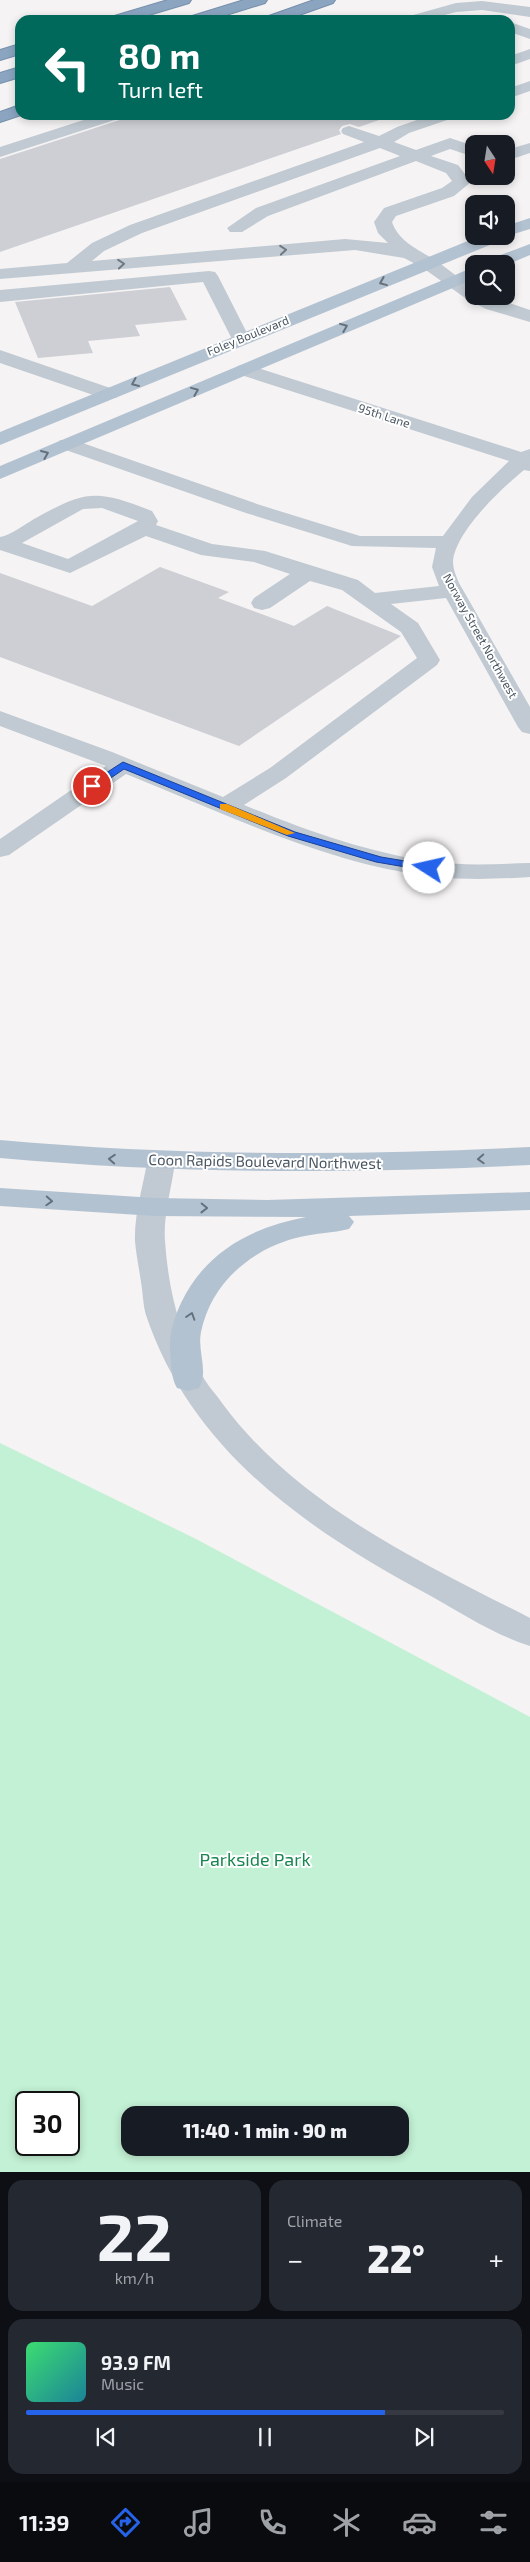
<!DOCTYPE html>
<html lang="en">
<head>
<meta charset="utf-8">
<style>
	body { margin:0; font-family:"Exo 2",sans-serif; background:#242831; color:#f1f3f6; height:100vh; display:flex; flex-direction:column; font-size:19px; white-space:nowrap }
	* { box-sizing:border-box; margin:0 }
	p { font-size:16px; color:#9ea1a6 }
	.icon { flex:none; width:28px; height:28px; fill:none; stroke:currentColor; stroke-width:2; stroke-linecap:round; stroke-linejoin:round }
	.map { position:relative; height:2172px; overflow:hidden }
	.sheet { display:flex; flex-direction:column; gap:8px; padding:8px; background:#0d0f14; flex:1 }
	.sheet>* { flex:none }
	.guide { position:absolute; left:15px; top:15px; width:500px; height:105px; border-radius:15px; box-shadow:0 2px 8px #0003; background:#00695c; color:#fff; overflow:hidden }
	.needle { width:32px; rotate:168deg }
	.fabs { position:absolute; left:465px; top:135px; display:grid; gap:10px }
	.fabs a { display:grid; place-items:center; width:50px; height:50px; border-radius:10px; background:#171b24; box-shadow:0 2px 8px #0003; font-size:25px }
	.speed { position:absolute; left:15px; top:2091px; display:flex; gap:10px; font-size:25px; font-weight:700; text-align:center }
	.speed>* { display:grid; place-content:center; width:65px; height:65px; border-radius:50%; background:#171b24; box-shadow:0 2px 8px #0003; line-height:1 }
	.speed .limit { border:2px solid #111; border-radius:8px; background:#fff; color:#111 }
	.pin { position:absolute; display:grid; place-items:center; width:42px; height:42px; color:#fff; margin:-21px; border:2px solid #fff; border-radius:50%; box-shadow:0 1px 5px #0007 }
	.me { position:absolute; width:55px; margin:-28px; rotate:280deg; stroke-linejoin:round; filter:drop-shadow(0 0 4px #0008) }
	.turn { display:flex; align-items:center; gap:18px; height:105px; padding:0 20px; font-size:22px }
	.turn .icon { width:65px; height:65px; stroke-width:2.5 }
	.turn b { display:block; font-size:35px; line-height:42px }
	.big { font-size:38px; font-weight:800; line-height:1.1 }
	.sheet .card { flex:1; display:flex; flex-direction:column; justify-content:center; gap:8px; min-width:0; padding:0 18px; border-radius:15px; background:#242831 }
	.sheet .dial { align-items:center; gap:0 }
	.dial b { font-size:65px; line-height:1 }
	.song { display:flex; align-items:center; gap:15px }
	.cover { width:60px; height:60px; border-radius:8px; background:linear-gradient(135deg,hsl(140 70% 55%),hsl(190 70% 35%)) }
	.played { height:5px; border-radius:2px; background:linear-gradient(90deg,#2563eb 75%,#363941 75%) }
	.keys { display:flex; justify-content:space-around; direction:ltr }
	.heat { display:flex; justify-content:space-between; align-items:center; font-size:28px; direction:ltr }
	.sheet .tiles { flex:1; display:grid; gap:8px; grid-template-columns:1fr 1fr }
	.card:last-child { grid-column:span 2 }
	.trip { position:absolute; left:121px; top:2106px; width:288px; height:50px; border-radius:15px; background:#171b24; box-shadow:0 2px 8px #0003; font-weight:800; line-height:50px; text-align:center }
	.menu { display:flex; height:80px; justify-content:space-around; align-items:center; background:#090b0e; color:#9ea1a6 }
	.menu .icon { width:35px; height:35px }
	.menu .current { color:#2563eb }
	.menu b { font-size:22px; color:#f1f3f6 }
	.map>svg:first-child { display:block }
</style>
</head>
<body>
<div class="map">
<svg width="530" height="2172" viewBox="0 0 530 2172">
	<rect width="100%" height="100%" fill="#f5f3f3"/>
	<path fill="#c3f1d5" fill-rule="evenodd" d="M 0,1443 L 196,1539 L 530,1717 L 530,2172 L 0,2172 ZM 26,2102 L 69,2102 L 69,2145 L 26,2145 ZM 130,2115 L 400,2115 L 400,2148 L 130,2148 Z"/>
	<g fill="#cdcfd5">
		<path d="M 135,115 L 381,115 L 382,119 L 359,127 L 350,124 L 342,126 L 339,130 L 341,134 L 0,252 L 0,159 Z"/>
		<path d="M 170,287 L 187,320 L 135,325 L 140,336 L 88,341 L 93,353 L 38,358 L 15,302 Z"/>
		<path d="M 160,567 L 229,592 L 218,598 L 294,626 L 327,606 L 401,636 L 239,746 L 0,657 L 0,573 L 92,606 Z"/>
	</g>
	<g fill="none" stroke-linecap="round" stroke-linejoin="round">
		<defs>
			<g id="highway">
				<path d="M 168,0 L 191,0 L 189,3 L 132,20 L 108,20 L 111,17 Z"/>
				<path d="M 244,0 L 267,0 L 265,3 L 210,20 L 186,20 L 189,17 Z"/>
				<path d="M 314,0 L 335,0 L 333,3 L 285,20 L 263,20 L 266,17 Z"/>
				<path d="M 20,44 L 20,54 L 0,60 L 0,50 Z"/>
				<path d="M 20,67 L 20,77 L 0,83 L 0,73 Z"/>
				<path d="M 20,105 L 21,115 L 0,122 L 0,112 Z"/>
			</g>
		</defs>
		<use href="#highway" stroke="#7690ad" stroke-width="2"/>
		<g fill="#c1cad2" fill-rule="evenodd">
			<path d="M 482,1 L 530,7 L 530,17 L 482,10 L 456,12 L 426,20 L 403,20 L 406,17 L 456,3 Z"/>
			<path d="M 510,22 L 530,29 L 530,39 L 510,32 Z"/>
			<path d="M 530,49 L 530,59 L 516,64 L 510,62 L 510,56 Z"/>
			<path d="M 530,81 L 530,91 L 510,98 L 510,88 Z"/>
			<path d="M 99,115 L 123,115 L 121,118 L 0,157 L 0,147 Z"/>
			<path d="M 431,115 L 455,115 L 453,118 L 409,133 L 394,142 L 416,150 L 450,138 L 474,146 L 474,157 L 450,149 L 431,156 L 458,165 L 471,182 L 454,196 L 396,216 L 392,222 C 399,243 422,251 438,262 C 450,271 462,280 474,288 L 474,296 L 489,296 L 530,310 L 530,322 L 486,309 L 468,300 L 423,268 L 404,258 L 355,250 L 0,279 L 0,269 L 67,263 L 92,243 L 130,225 L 364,142 L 343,134 L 341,131 L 343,128 L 349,126 L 379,136 L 397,127 ZM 380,148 L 400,156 L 256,208 L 227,228 L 230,232 L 242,232 L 268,216 L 416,161 L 446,173 L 452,181 L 442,188 L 384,208 L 374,222 L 378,233 L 388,243 L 345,239 L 92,261 L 104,251 L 142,233 Z"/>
			<path d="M 530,143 L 530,153 L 506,161 L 506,150 Z"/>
			<path d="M 209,271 L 215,272 L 218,276 L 250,339 L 248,343 L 234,343 L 203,282 L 0,302 L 0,290 Z"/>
			<path d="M 0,350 L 116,390 L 119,394 L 116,398 L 102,398 L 0,363 Z"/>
			<path d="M 245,364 L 521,452 L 530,449 L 530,471 L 524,470 C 501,489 456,531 453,561 C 453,569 456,576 459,583 L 530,707 L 530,734 L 522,732 L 518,727 L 446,598 L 391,604 L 418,623 L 440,660 L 437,665 L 286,778 L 244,805 C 305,830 368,853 434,862 C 466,866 498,864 530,863 L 530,877 C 498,879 467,880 435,877 C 326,864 226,814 126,774 L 9,855 L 0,857 L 0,839 L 106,766 L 0,726 L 0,711 L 112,752 L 223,797 L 270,768 L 417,658 L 401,632 L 342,590 L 310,581 L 270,608 L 262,610 L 254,608 L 251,603 L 254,598 L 290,574 L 254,562 L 201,555 L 146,536 L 70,573 L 0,550 L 0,537 C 11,535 24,525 34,519 C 86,490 96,489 152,511 L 158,521 L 156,525 L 212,544 L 265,551 L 358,580 L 375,593 L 439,586 L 432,567 L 436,548 L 352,546 L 246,513 L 60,448 L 57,444 L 60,440 L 74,440 L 260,505 L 360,536 L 443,536 L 472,497 L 509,461 L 238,374 L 235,370 L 238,366 ZM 102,508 L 138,521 L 68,559 L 22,543 L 83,509 Z"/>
			<path d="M 161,1153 L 171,1156 L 175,1162 C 172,1187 163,1215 165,1241 C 168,1287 179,1334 202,1375 C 207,1385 216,1394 222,1403 C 297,1505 420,1562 530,1618 L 530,1646 C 495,1635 461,1613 429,1595 C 308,1530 192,1452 146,1315 C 143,1305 143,1293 141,1282 C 139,1268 136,1254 135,1241 C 134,1215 143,1187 147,1162 L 151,1156 Z"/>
		</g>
		<g fill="#b3c2d1" fill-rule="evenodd">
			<path d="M 530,218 L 530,229 L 504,237 L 502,240 L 0,445 L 0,432 L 480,236 L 506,236 L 506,226 Z"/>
			<path d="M 530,244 L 530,255 L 506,265 L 484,264 L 487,260 Z"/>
			<path d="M 474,267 L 474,279 L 0,479 L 0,466 Z"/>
			<path d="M 0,1140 C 177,1156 353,1156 530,1147 L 530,1165 C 353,1174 177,1174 0,1158 Z"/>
			<path d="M 0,1188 L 155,1198 L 267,1200 L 530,1192 L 530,1210 L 349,1216 L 354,1222 L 349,1229 C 333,1233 316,1233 300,1237 C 252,1248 211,1283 201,1332 C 197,1351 209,1372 199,1388 L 188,1391 L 177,1388 C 171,1378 171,1364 170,1351 C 169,1334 174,1318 181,1303 C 205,1252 252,1227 306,1217 L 155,1216 L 0,1206 Z"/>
		</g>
		<use href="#highway" fill="#8ba5c1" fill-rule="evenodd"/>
	</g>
	<defs><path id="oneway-chevron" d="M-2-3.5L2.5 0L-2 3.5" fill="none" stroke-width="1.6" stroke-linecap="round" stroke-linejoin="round" transform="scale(1.25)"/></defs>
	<g stroke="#6e7983">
		<use href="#oneway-chevron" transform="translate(283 250) rotate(-5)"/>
		<use href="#oneway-chevron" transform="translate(121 264) rotate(-5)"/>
	</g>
	<g stroke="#64717d">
		<use href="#oneway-chevron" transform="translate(383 282) rotate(158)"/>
		<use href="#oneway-chevron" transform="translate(344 327) rotate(-22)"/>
		<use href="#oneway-chevron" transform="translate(135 383) rotate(157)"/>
		<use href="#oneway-chevron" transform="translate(195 391) rotate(-22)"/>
		<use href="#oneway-chevron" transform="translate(45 454) rotate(-23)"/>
		<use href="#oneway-chevron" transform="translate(112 1159) rotate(-176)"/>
		<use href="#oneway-chevron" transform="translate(481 1159) rotate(177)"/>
		<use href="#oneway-chevron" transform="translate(49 1201) rotate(3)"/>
		<use href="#oneway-chevron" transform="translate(204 1208) rotate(1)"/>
		<use href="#oneway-chevron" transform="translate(191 1316) rotate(-72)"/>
	</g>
	<path fill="#2563eb" stroke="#184099" d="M 123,762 L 295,832 L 381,857 L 429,865 L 434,868 L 429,871 L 376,862 L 288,836 L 124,769 L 96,788 L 89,788 L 89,784 Z"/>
	<path fill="#f59e0b" d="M 220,804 L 227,804 L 295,833 L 287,835 L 220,809 Z"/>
	<g text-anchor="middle" stroke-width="4" stroke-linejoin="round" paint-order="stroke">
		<g font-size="12" fill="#4a5661" stroke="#fff">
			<text transform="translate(248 336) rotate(-22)" y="4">Foley Boulevard</text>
			<text transform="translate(384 416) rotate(18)" y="4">95th Lane</text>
			<text transform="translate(480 636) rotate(61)" y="4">Norway Street Northwest</text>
		</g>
		<g font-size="15" fill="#4a5661" stroke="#fff">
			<text transform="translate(265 1162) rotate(1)" y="5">Coon Rapids Boulevard Northwest</text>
		</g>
		<g font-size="18" fill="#17864f" stroke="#fff">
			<text x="255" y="1866">Parkside Park</text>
		</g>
	</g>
</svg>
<div class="fabs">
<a><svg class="needle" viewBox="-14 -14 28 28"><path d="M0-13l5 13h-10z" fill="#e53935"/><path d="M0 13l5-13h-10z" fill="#9ea1a6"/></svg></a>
<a><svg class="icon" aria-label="sound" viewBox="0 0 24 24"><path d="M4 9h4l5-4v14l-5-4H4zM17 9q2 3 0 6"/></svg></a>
<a><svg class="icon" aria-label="search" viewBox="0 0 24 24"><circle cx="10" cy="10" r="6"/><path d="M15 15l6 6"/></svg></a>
</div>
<div class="speed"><div class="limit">30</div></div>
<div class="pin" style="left:92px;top:786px;background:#d93025"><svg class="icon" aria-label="arrive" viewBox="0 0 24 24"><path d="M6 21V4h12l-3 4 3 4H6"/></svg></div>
<svg class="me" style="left:429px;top:868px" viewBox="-20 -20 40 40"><circle r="19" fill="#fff"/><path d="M0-13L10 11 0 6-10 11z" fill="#2563eb"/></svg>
<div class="trip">11:40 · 1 min · 90 m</div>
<div class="guide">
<div class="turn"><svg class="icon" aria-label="left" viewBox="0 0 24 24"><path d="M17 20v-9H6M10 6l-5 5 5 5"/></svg><div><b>80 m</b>Turn left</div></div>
</div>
</div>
<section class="sheet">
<div class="tiles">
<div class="card dial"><b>22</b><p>km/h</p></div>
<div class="card"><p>Climate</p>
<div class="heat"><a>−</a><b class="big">22°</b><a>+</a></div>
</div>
<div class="card">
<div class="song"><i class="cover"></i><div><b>93.9 FM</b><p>Music</p></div></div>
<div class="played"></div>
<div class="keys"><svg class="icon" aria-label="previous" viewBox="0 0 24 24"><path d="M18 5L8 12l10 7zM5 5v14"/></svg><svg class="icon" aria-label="pause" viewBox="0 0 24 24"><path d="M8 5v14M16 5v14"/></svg><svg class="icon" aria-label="next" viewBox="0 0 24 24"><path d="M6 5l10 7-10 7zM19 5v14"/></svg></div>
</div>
</div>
</section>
<nav class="menu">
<b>11:39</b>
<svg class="icon current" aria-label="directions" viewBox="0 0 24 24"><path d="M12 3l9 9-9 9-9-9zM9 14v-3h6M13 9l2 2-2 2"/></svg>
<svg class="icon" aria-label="music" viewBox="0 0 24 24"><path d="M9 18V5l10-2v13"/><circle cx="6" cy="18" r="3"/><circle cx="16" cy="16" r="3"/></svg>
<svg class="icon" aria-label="phone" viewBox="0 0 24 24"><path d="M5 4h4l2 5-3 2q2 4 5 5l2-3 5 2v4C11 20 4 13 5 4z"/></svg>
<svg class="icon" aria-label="climate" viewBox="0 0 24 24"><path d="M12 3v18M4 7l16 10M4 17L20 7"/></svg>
<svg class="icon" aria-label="car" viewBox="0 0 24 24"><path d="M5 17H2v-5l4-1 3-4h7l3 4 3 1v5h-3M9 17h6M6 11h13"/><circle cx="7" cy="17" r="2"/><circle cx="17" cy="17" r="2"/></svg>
<svg class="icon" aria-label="filters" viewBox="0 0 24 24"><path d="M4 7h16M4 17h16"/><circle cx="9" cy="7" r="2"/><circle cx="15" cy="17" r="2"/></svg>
</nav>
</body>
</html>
